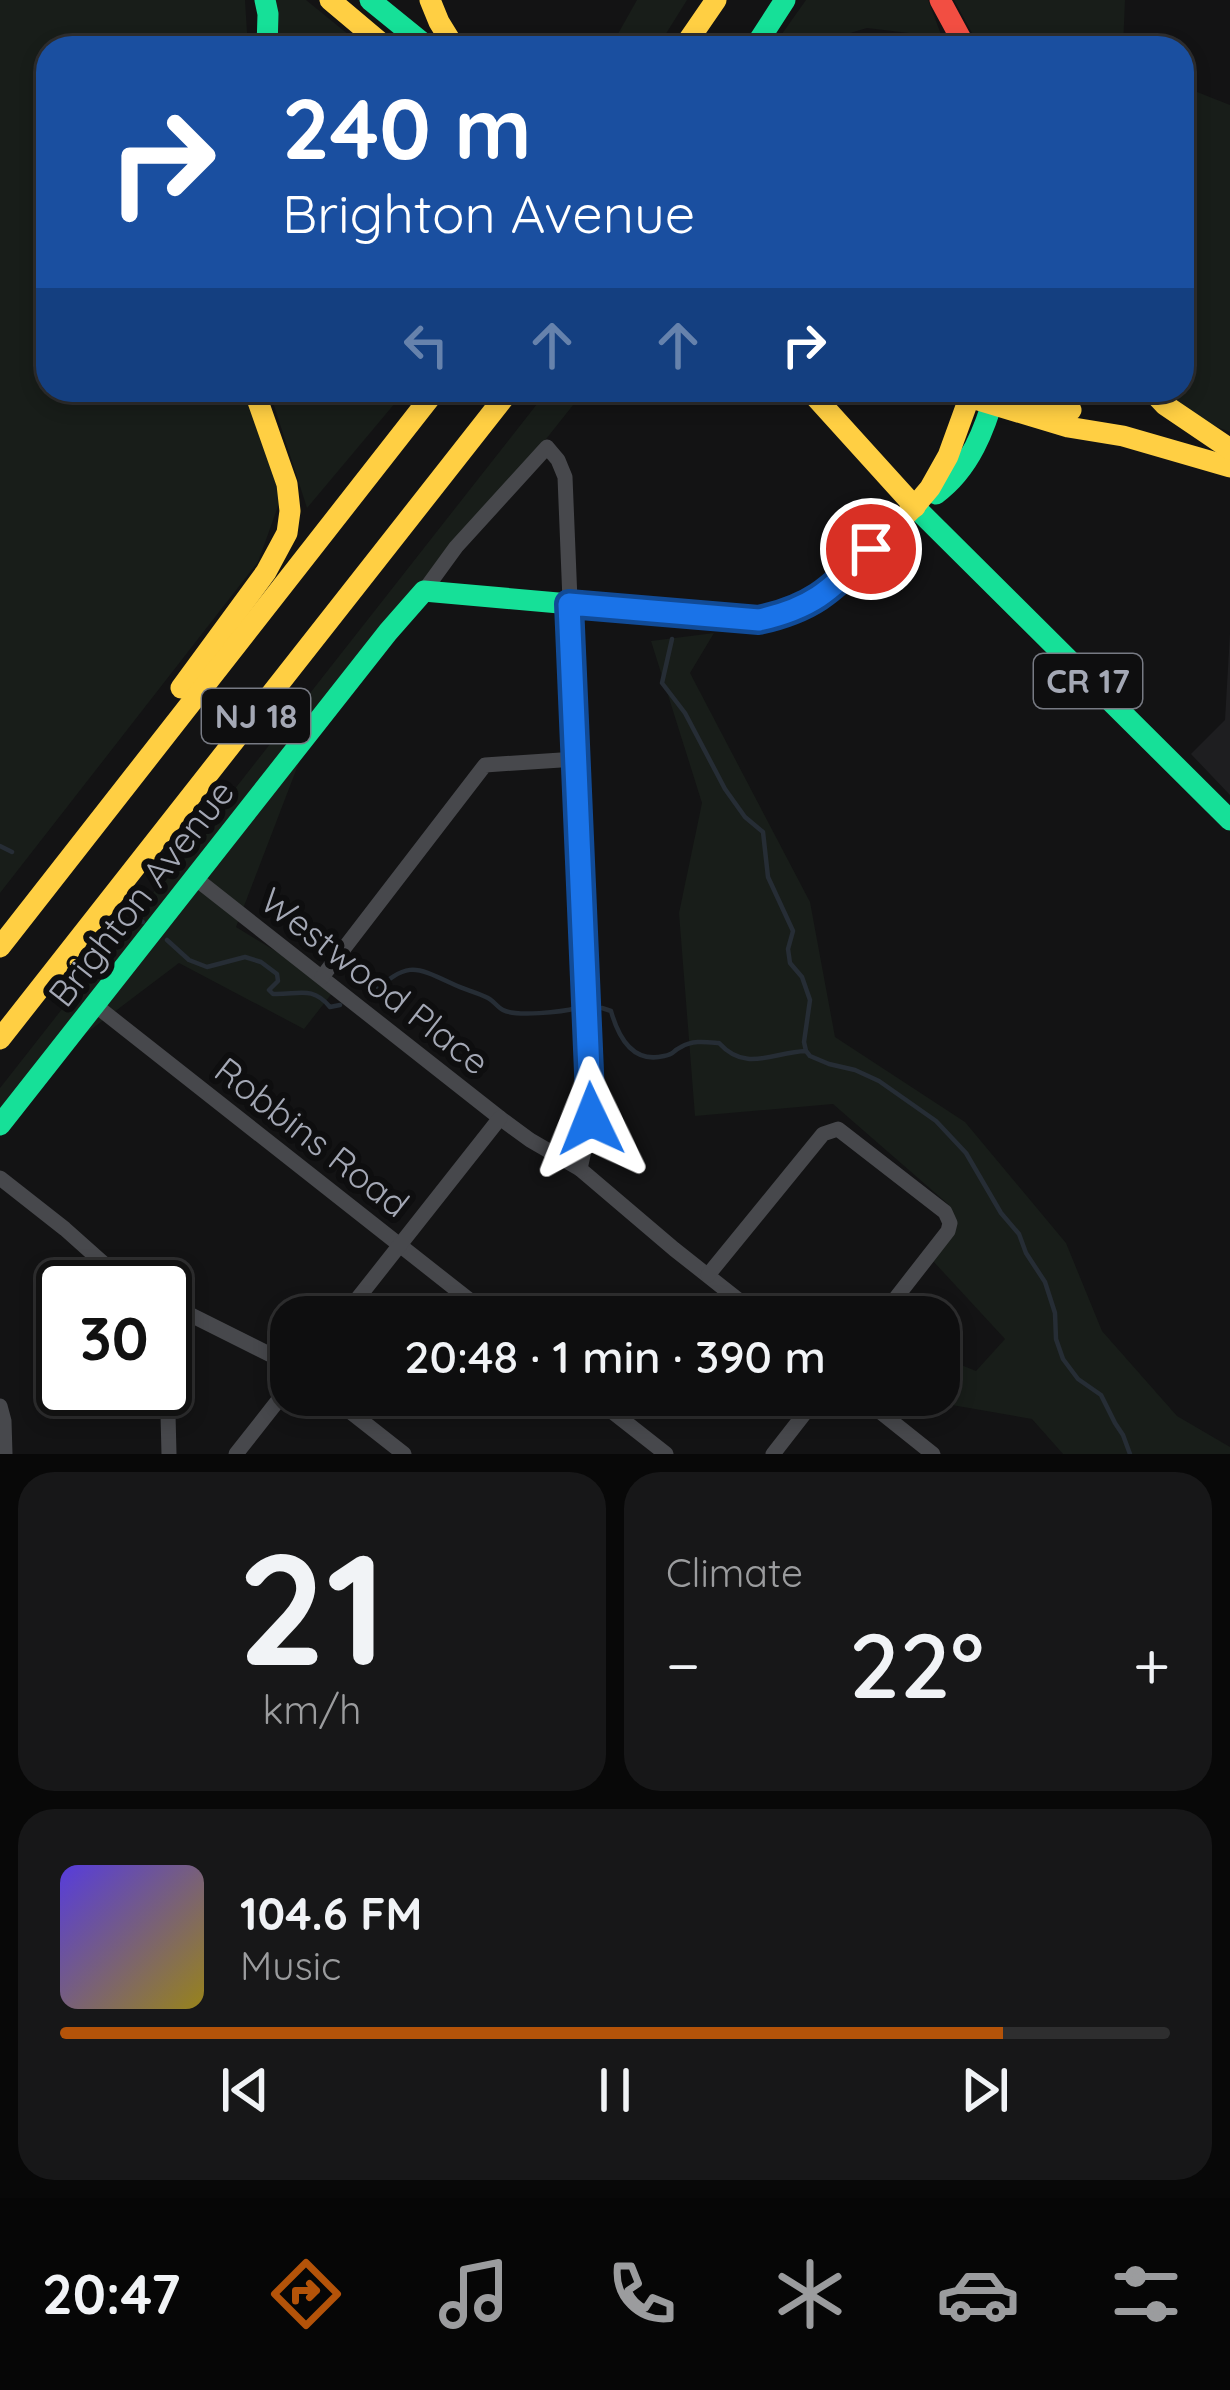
<!DOCTYPE html>
<html lang="en">
<head>
<meta charset="utf-8">
<style>
	body { margin:0; font-family:Quicksand,sans-serif; background:#171718; color:#f1f3f6; height:100vh; display:flex; flex-direction:column; font-size:45px; white-space:nowrap }
	* { box-sizing:border-box; margin:0 }
	p { font-size:39px; color:#9b9c9e }
	.icon { flex:none; width:66px; height:66px; fill:none; stroke:currentColor; stroke-width:2; stroke-linecap:round; stroke-linejoin:round }
	.map { position:relative; height:1454px; overflow:hidden }
	.drawer { display:flex; flex-direction:column; gap:18px; padding:18px; background:#080808; flex:1 }
	.drawer>* { flex:none }
	.top-card { position:absolute; left:36px; top:36px; width:1158px; height:366px; border-radius:36px; box-shadow:0 6px 18px #0003,0 0 0 3px #2e2e2f; background:#1a4fa0; color:#fff; overflow:hidden }
	.speed { position:absolute; left:36px; top:1260px; display:flex; gap:24px; font-size:60px; font-weight:700; text-align:center }
	.speed>* { display:grid; place-content:center; width:156px; height:156px; border-radius:50%; background:#0e0e0f; box-shadow:0 6px 18px #0003,0 0 0 3px #2e2e2f; line-height:1 }
	.speed .limit { border:6px solid #111; border-radius:18px; background:#fff; color:#111 }
	.pin { position:absolute; display:grid; place-items:center; width:102px; height:102px; color:#fff; margin:-51px; border:6px solid #fff; border-radius:50%; box-shadow:0 3px 12px #0007 }
	.me { position:absolute; width:132px; margin:-66px; rotate:358deg; stroke-linejoin:round; filter:drop-shadow(0 0 9px #0008) }
	.turn { display:flex; align-items:center; gap:42px; height:252px; padding:0 48px; font-size:54px }
	.turn .icon { width:156px; height:156px; stroke-width:2.5 }
	.turn b { display:block; font-size:84px; line-height:102px }
	.lanes { display:flex; align-items:center; height:114px; padding:0 48px; background:#0003; justify-content:center; gap:60px; direction:ltr }
	.lanes .off { opacity:.35 }
	.big { font-size:90px; font-weight:600; line-height:1.1 }
	.drawer .tile { flex:1; display:flex; flex-direction:column; justify-content:center; gap:18px; min-width:0; padding:0 42px; border-radius:36px; background:#171718 }
	.drawer .dial { align-items:center; gap:0 }
	.dial b { font-size:156px; line-height:1 }
	.song { display:flex; align-items:center; gap:36px }
	.cover { width:144px; height:144px; border-radius:18px; background:linear-gradient(135deg,hsl(250 70% 55%),hsl(50 70% 35%)) }
	.played { height:12px; border-radius:6px; background:linear-gradient(90deg,#b45309 85%,#2e2e2f 85%) }
	.keys { display:flex; justify-content:space-around; direction:ltr }
	.heat { display:flex; justify-content:space-between; align-items:center; font-size:66px; direction:ltr }
	.drawer .tiles { flex:1; display:grid; gap:18px; grid-template-columns:1fr 1fr }
	.tile:last-child { grid-column:span 2 }
	.trip { position:absolute; left:270px; top:1296px; width:690px; height:120px; border-radius:36px; background:#0e0e0f; box-shadow:0 6px 18px #0003,0 0 0 3px #2e2e2f; font-weight:600; line-height:120px; text-align:center }
	.tab-bar { display:flex; height:192px; justify-content:space-around; align-items:center; background:#060606; color:#9b9c9e }
	.tab-bar .icon { width:84px; height:84px }
	.tab-bar .selected { color:#b45309 }
	.tab-bar b { font-size:54px; color:#f1f3f6 }
	.map>svg:first-child { display:block }
</style>
</head>
<body>
<div class="map">
<svg width="1230" height="1454" viewBox="0 0 1230 1454">
	<rect width="100%" height="100%" fill="#131314"/>
	<path fill="#1e1e20" d="M 1230,633 L 1230,795 L 1191,754 L 1225,720 Z"/>
	<g fill="#181d19">
		<path d="M 0,0 L 245,0 L 248,48 L 48,48 L 48,390 L 244,390 L 281,498 L 258,562 L 0,893 Z"/>
		<path d="M 273,0 L 306,0 L 365,48 L 275,48 Z"/>
		<path d="M 637,0 L 687,0 L 657,48 L 610,48 Z"/>
		<path d="M 806,0 L 928,0 L 942,37 L 867,28 L 800,48 L 772,48 Z"/>
		<path d="M 954,0 L 1125,0 L 1123,48 L 980,48 Z"/>
		<path d="M 1182,86 L 1230,105 L 1230,432 L 1207,423 L 1164,390 L 1182,390 Z"/>
		<path d="M 269,390 L 406,390 L 307,508 Z"/>
		<path d="M 548,390 L 585,390 L 308,739 L 236,927 L 315,975 L 333,992 L 304,1029 L 179,963 L 52,1059 L 0,1124 L 0,1088 Z"/>
		<path d="M 714,633 L 690,673 L 810,902 L 835,1037 L 965,1122 L 1066,1243 L 1102,1331 L 1177,1416 L 1230,1447 L 1230,1454 L 1063,1454 L 1032,1419 L 906,1397 L 907,1395 L 939,1395 L 939,1356 L 976,1371 L 1005,1339 L 933,1261 L 949,1205 L 833,1104 L 695,1116 L 679,913 L 702,803 L 651,641 Z"/>
	</g>
	<g fill="none" stroke-linecap="round" stroke-linejoin="round">
		<g stroke="#262d35" stroke-width="4.5">
			<path d="M 672,639 L 662,683 L 685,713 L 725,789 L 745,817 L 763,832 L 768,877 L 793,931 L 788,949 L 790,963 L 802,977 L 810,1000 L 804,1042 L 806,1051"/>
			<path d="M 0,846 L 12,852"/>
			<path d="M 123,908 L 143,922"/>
			<path d="M 167,940 L 189,960 L 207,967 L 245,957 L 261,962 L 277,974 L 278,981 L 269,990 L 273,994 C 298,995 312,985 330,1007 L 340,1005"/>
			<path d="M 370,994 C 408,963 411,964 453,984 C 465,990 477,992 488,998 C 494,1001 497,1007 503,1010 C 516,1017 562,1012 577,1008"/>
			<path d="M 602,1008 L 611,1011 C 618,1036 632,1064 664,1056 C 677,1053 669,1053 681,1047 C 693,1040 706,1042 719,1043 C 746,1073 773,1052 806,1051 L 810,1056 L 829,1064 L 855,1070 L 879,1081 L 936,1121 L 966,1153 L 1001,1213 L 1019,1234 L 1026,1253 L 1045,1282 L 1055,1313 L 1056,1339 L 1063,1359 L 1078,1379 L 1101,1395 L 1115,1423 L 1123,1435 L 1130,1454"/>
		</g>
		<g stroke="#47484c" stroke-width="15">
			<path d="M 424,591 L 456,547 L 547,447 L 558,460 L 565,477 L 591,1119 L 580,1169 L 674,1249 L 760,1317"/>
			<path d="M 195,878 L 500,1118 L 530,1140 L 580,1169"/>
			<path d="M 322,977 L 485,765 L 576,759"/>
			<path d="M 95,1005 L 491,1317"/>
			<path d="M 0,1178 L 65,1229 L 130,1287"/>
			<path d="M 708,1275 L 823,1134 L 838,1129 L 945,1212 L 950,1223 L 948,1231 L 881,1317"/>
			<path d="M 165,1302 L 291,1365"/>
			<path d="M 343,1317 L 500,1118"/>
			<path d="M 163,1389 L 168,1414 L 169,1454"/>
			<path d="M 329,1395 L 404,1454"/>
			<path d="M 591,1395 L 666,1454"/>
			<path d="M 859,1395 L 933,1454"/>
			<path d="M 0,1406 L 4,1421 L 5,1454"/>
			<path d="M 236,1454 L 291,1384"/>
			<path d="M 773,1454 L 819,1395"/>
		</g>
		<g stroke="#16e098" stroke-width="21">
			<path d="M 265,0 L 268,14 L 267,48"/>
			<path d="M 370,0 L 429,48"/>
			<path d="M 754,48 L 785,0"/>
			<path d="M 936,494 C 970,469 985,429 996,390"/>
			<path d="M 915,507 L 1230,820"/>
			<path d="M 0,1125 L 388,632 L 424,591 L 739,619 L 774,616"/>
		</g>
		<g stroke="#ffcf43" stroke-width="21">
			<path d="M 330,0 L 387,48"/>
			<path d="M 430,0 L 439,22 L 455,48"/>
			<path d="M 683,48 L 716,0"/>
			<path d="M 809,390 L 915,507"/>
			<path d="M 945,390 L 1068,427 L 1123,436 L 1230,467"/>
			<path d="M 1014,390 L 1071,410"/>
			<path d="M 1151,390 L 1165,405 L 1230,449"/>
			<path d="M 774,616 L 803,607 L 827,593 L 914,507 L 930,488 L 948,456 L 972,390"/>
			<path d="M 181,688 L 266,572 L 287,533 L 290,511 L 287,484 L 254,390"/>
			<path d="M 0,947 L 436,390"/>
			<path d="M 0,1039 L 510,390"/>
		</g>
		<g stroke="#f24e42" stroke-width="21">
			<path d="M 940,0 L 966,48"/>
			<path d="M 840,48 L 874,44 L 909,48"/>
		</g>
	</g>
	<g fill="none" stroke-linecap="round" stroke-linejoin="round">
		<defs>
			<path id="route" d="M 591,1119 L 569,604 L 759,620 C 816,607 831,589 871,549"/>
		</defs>
		<use href="#route" stroke="#114b97" stroke-width="30"/>
		<use href="#route" stroke="#1a73e8" stroke-width="21"/>
	</g>
	<g text-anchor="middle" stroke-width="12" stroke-linejoin="round" paint-order="stroke">
		<g fill="#0e0e0f" stroke="#777a83" stroke-width="3">
			<rect x="1034" y="654" width="108" height="54" rx="9"/>
			<rect x="202" y="689" width="108" height="54" rx="9"/>
		</g>
		<g font-size="33" font-weight="bold" fill="#a4a8b5">
			<text x="1088" y="693">CR 17</text>
			<text x="256" y="728">NJ 18</text>
		</g>
		<g font-size="36" fill="#a4a8b5" stroke="#0e0e0f">
			<text transform="translate(141 893) rotate(-52)" y="13">Brighton Avenue</text>
			<text transform="translate(375 981) rotate(38)" y="13">Westwood Place</text>
			<text transform="translate(312 1137) rotate(38)" y="13">Robbins Road</text>
		</g>
	</g>
</svg>
<div class="speed"><div class="limit">30</div></div>
<div class="pin" style="left:871px;top:549px;background:#d93025"><svg class="icon" aria-label="arrive" viewBox="0 0 24 24"><path d="M6 21V4h12l-3 4 3 4H6"/></svg></div>
<svg class="me" style="left:591px;top:1119px" viewBox="-20 -20 40 40"><path d="M0-17L14 15 0 8-14 15z" fill="#1a73e8" stroke="#fff" stroke-width="4"/></svg>
<div class="trip">20:48 · 1 min · 390 m</div>
<div class="top-card">
<div class="turn"><svg class="icon" aria-label="right" viewBox="0 0 24 24"><path d="M7 20v-9h11M14 6l5 5-5 5"/></svg><div><b>240 m</b>Brighton Avenue</div></div>
<div class="lanes"><svg class="icon off" aria-label="left" viewBox="0 0 24 24"><path d="M17 20v-9H6M10 6l-5 5 5 5"/></svg><svg class="icon off" aria-label="ahead" viewBox="0 0 24 24"><path d="M12 20V5M6 11l6-6 6 6"/></svg><svg class="icon off" aria-label="ahead" viewBox="0 0 24 24"><path d="M12 20V5M6 11l6-6 6 6"/></svg><svg class="icon" aria-label="right" viewBox="0 0 24 24"><path d="M7 20v-9h11M14 6l5 5-5 5"/></svg></div>
</div>
</div>
<section class="drawer">
<div class="tiles">
<div class="tile dial"><b>21</b><p>km/h</p></div>
<div class="tile"><p>Climate</p>
<div class="heat"><a>−</a><b class="big">22°</b><a>+</a></div>
</div>
<div class="tile">
<div class="song"><i class="cover"></i><div><b>104.6 FM</b><p>Music</p></div></div>
<div class="played"></div>
<div class="keys"><svg class="icon" aria-label="previous" viewBox="0 0 24 24"><path d="M18 5L8 12l10 7zM5 5v14"/></svg><svg class="icon" aria-label="pause" viewBox="0 0 24 24"><path d="M8 5v14M16 5v14"/></svg><svg class="icon" aria-label="next" viewBox="0 0 24 24"><path d="M6 5l10 7-10 7zM19 5v14"/></svg></div>
</div>
</div>
</section>
<nav class="tab-bar">
<b>20:47</b>
<svg class="icon selected" aria-label="directions" viewBox="0 0 24 24"><path d="M12 3l9 9-9 9-9-9zM9 14v-3h6M13 9l2 2-2 2"/></svg>
<svg class="icon" aria-label="music" viewBox="0 0 24 24"><path d="M9 18V5l10-2v13"/><circle cx="6" cy="18" r="3"/><circle cx="16" cy="16" r="3"/></svg>
<svg class="icon" aria-label="phone" viewBox="0 0 24 24"><path d="M5 4h4l2 5-3 2q2 4 5 5l2-3 5 2v4C11 20 4 13 5 4z"/></svg>
<svg class="icon" aria-label="climate" viewBox="0 0 24 24"><path d="M12 3v18M4 7l16 10M4 17L20 7"/></svg>
<svg class="icon" aria-label="car" viewBox="0 0 24 24"><path d="M5 17H2v-5l4-1 3-4h7l3 4 3 1v5h-3M9 17h6M6 11h13"/><circle cx="7" cy="17" r="2"/><circle cx="17" cy="17" r="2"/></svg>
<svg class="icon" aria-label="filters" viewBox="0 0 24 24"><path d="M4 7h16M4 17h16"/><circle cx="9" cy="7" r="2"/><circle cx="15" cy="17" r="2"/></svg>
</nav>
</body>
</html>
